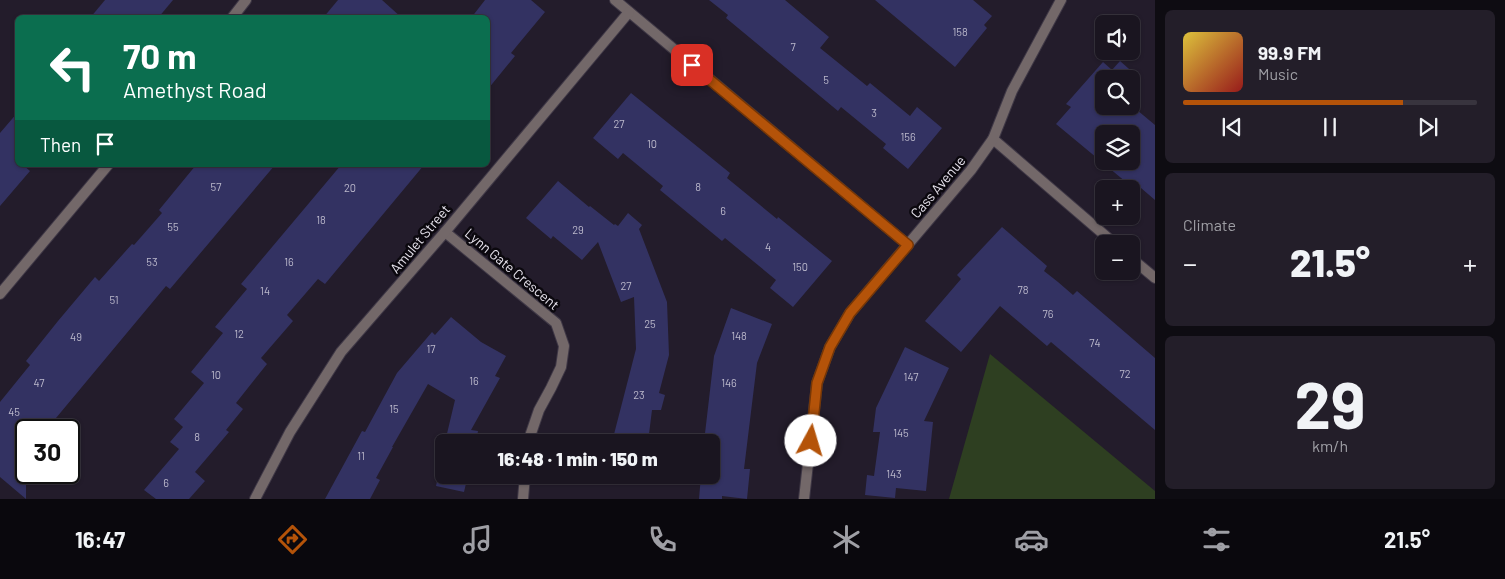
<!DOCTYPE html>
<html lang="en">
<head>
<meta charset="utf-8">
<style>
	body { margin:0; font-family:Barlow,sans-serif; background:#231e29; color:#f1f3f6; height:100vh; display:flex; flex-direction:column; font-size:19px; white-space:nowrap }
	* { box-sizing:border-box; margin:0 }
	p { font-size:16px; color:#9f9fa5 }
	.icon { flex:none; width:28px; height:28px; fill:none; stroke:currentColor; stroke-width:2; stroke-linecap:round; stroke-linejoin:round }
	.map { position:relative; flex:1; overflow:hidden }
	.side { display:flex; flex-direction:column; gap:10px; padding:10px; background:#0e0c12; width:350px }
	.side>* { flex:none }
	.guide { position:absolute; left:15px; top:15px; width:475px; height:152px; border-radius:8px; box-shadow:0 1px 4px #0004,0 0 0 1px #38343e; background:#0b6e4f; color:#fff; overflow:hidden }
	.tools { position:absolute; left:1095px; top:15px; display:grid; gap:10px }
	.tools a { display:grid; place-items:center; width:45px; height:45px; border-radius:8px; background:#1a1520; box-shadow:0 1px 4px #0004,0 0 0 1px #38343e; font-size:25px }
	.speed { position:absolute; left:15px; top:419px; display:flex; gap:10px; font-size:25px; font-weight:700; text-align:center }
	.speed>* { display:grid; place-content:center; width:65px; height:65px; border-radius:50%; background:#1a1520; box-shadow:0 1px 4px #0004,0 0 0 1px #38343e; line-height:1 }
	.speed .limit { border:2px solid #111; border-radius:8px; background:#fff; color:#111 }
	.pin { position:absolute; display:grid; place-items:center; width:42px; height:42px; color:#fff; margin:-21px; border-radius:10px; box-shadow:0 2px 8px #0006 }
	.me { position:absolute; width:55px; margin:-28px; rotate:6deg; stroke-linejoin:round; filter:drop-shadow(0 0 4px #0008) }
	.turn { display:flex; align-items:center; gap:18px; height:105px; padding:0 25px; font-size:22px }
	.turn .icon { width:65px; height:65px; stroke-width:2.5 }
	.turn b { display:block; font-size:35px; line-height:42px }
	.then { display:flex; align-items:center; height:48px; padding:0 25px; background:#0003; gap:10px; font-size:19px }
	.big { font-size:38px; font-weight:800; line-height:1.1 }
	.side .tile { flex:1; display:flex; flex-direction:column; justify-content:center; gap:8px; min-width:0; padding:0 18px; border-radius:8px; background:#231e29 }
	.side .dial { align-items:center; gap:0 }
	.dial b { font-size:65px; line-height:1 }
	.song { display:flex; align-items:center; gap:15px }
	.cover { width:60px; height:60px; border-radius:8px; background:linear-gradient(135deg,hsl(50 70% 55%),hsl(0 70% 35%)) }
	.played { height:5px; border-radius:2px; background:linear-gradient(90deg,#b45309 75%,#38343e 75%) }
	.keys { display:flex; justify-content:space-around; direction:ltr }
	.heat { display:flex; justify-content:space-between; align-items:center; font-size:28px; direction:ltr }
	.trip { position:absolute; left:435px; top:434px; width:285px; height:50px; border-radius:8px; background:#1a1520; box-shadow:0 1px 4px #0004,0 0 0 1px #38343e; font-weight:800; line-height:50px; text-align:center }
	.tab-bar { display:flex; height:80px; justify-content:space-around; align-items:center; background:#0a080d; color:#9f9fa5 }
	.tab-bar .icon { width:35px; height:35px }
	.tab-bar .current { color:#b45309 }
	.tab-bar b { font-size:22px; color:#f1f3f6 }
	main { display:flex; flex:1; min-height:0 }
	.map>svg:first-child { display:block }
</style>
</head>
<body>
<main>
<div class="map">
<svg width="1155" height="499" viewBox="0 0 1155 499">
	<rect width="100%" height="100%" fill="#231c2b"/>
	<path fill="#2e3f21" d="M 990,354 L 1155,491 L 1155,499 L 949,499 Z"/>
	<g fill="#333262" fill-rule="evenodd">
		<path d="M 105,0 L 173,0 L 158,18 L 90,18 Z"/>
		<path d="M 338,0 L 382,0 L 402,18 L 323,18 Z"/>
		<path d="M 485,0 L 531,0 L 545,12 L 511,53 L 515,56 L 488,89 L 488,18 L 471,18 Z"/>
		<path d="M 709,0 L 785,0 L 829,37 L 820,48 L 867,86 L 870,83 L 910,116 L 917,107 L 942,128 L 908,169 L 883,148 L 886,144 L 841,107 L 838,111 L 726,18 L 728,15 Z"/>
		<path d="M 875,0 L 973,0 L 992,16 L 984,25 L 987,28 L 955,67 Z"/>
		<path d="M 1120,61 L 1137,76 L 1131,82 L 1131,79 L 1104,79 L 1104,106 L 1131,106 L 1131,105 L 1155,125 L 1155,200 L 1141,188 L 1138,192 L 1056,124 L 1071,107 L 1066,104 L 1103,62 L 1112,70 ZM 1104,134 L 1131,134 L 1131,161 L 1104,161 Z"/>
		<path d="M 631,93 L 730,173 L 727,178 L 777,219 L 778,217 L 832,261 L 793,307 L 770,288 L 776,280 L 725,238 L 722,241 L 660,190 L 663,186 L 623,153 L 618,159 L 593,138 Z"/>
		<path d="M 18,112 L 18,165 L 23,165 L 30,171 L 0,206 L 0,133 Z"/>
		<path d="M 196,165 L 275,165 L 170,289 L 166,286 L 46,430 L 26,430 L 26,499 L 0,477 L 0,402 L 30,365 L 26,361 L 58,321 L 95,277 L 99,281 L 132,244 L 134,245 L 162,213 L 159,210 Z"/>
		<path d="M 341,165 L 424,165 L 325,284 L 318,279 L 287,315 L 293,321 L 261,358 L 267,364 L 236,403 L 243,409 L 226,430 L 229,432 L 195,472 L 205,481 L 189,499 L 156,499 L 144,490 L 179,449 L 170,442 L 183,427 L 174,419 L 204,383 L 191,372 L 223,333 L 215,327 L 247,289 L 241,284 Z"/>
		<path d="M 558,181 L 589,207 L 590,206 L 614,225 L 615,224 L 618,226 L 628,213 L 642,225 L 639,229 L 667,302 L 669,355 L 659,393 L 665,395 L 661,410 L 652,410 L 648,442 L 612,442 L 636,349 L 634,297 L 621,302 L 598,242 L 582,260 L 553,236 L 551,239 L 526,218 Z"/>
		<path d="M 1002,227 L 1047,266 L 1044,271 L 1058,282 L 1073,295 L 1077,291 L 1155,358 L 1155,430 L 1051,342 L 1047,346 L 1000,306 L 961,352 L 925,321 L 961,279 L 957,275 Z"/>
		<path d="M 731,308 L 772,324 L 757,363 L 744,469 L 750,469 L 747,499 L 722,496 L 722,499 L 699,499 L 701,475 L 711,475 L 711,442 L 704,442 L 714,356 Z"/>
		<path d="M 451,317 L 481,342 L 506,356 L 495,376 L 500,378 L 471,430 L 478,431 L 476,442 L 445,442 L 455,400 L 428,384 L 392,447 L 393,447 L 376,478 L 380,480 L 370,499 L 325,499 L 362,431 L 365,432 L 397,373 L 432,332 L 435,335 Z"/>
		<path d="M 905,347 L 949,368 L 924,421 L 933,422 L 926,491 L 896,488 L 895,498 L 865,495 L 867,475 L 874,476 L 880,432 L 873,432 L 876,408 Z"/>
		<path d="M 444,450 L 444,475 L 468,475 L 464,492 L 436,486 Z"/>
	</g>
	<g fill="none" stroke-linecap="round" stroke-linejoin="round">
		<defs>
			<g id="street">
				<path d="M 615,0 L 908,245"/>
				<path d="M 232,18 L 246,0"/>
				<path d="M 993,139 L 1115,244"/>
				<path d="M 445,232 L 556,323 L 564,346 L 561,367 L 551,388 L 539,410 L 528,442"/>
				<path d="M 1131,258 L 1155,278"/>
				<path d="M 0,294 L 108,165"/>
				<path d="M 255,499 L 290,432 L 341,352 L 445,232 L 629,12"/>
				<path d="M 523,499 L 525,475"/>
				<path d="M 804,499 L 817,383 L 830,347 L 850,313 L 971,170 L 993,139 L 1012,91 L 1061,0"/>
			</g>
		</defs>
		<use href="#street" stroke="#3f3846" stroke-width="12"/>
		<use href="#street" stroke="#736869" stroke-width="10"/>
	</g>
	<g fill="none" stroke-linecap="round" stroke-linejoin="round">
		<defs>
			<path id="route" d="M 692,65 L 908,245 L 850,313 L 830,347 L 817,383 L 811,441"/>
		</defs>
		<use href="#route" stroke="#753606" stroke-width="12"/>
		<use href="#route" stroke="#b45309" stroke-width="9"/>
	</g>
	<g text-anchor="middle" stroke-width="5" stroke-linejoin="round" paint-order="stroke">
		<g font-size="11" fill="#bbb8cb">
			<text x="960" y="36">158</text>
			<text x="793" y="51">7</text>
			<text x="826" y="84">5</text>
			<text x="874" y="117">3</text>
			<text x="619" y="128">27</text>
			<text x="908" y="141">156</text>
			<text x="652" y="148">10</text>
			<text x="216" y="191">57</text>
			<text x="698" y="191">8</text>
			<text x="350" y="192">20</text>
			<text x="723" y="215">6</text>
			<text x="321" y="224">18</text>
			<text x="173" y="231">55</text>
			<text x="578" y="234">29</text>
			<text x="768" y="251">4</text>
			<text x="152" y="266">53</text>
			<text x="289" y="266">16</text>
			<text x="800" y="271">150</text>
			<text x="626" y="290">27</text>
			<text x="1023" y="294">78</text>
			<text x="265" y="295">14</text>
			<text x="114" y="304">51</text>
			<text x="1048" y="318">76</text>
			<text x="650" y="328">25</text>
			<text x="239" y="338">12</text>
			<text x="739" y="340">148</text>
			<text x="76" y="341">49</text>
			<text x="1095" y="347">74</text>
			<text x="431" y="353">17</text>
			<text x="1125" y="378">72</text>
			<text x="216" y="379">10</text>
			<text x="911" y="381">147</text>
			<text x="474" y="385">16</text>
			<text x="39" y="387">47</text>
			<text x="729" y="387">146</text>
			<text x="639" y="399">23</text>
			<text x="394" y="413">15</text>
			<text x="14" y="416">45</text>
			<text x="901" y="437">145</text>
			<text x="197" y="441">8</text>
			<text x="361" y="460">11</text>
			<text x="894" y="478">143</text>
			<text x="166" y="487">6</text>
		</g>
		<g font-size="14" fill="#e8e4ee" stroke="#0b080e">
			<text transform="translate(938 187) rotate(-50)" y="5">Cass Avenue</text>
			<text transform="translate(420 239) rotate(-50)" y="5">Amulet Street</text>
			<text transform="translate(512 269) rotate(40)" y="5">Lynn Gate Crescent</text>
		</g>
	</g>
</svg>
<div class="tools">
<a><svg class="icon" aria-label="sound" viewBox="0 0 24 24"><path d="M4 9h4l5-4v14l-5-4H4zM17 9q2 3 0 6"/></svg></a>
<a><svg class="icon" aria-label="search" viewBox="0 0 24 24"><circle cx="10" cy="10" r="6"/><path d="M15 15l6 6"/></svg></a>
<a><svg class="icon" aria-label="layers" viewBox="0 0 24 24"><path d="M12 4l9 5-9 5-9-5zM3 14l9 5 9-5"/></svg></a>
<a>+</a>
<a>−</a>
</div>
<div class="speed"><div class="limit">30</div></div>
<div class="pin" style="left:692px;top:65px;background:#d93025"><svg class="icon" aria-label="arrive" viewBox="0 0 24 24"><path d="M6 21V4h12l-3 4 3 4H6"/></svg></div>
<svg class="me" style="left:811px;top:441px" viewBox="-20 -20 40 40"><circle r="19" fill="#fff"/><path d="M0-13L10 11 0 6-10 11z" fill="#b45309"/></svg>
<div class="trip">16:48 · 1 min · 150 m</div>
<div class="guide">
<div class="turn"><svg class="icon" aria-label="left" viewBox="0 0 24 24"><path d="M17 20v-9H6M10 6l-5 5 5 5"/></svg><div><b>70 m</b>Amethyst Road</div></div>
<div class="then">Then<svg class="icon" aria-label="arrive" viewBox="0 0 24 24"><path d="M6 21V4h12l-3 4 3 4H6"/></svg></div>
</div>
</div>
<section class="side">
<div class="tile">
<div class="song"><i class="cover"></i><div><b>99.9 FM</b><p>Music</p></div></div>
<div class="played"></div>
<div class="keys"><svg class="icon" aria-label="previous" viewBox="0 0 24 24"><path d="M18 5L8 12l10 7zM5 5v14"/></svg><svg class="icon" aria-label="pause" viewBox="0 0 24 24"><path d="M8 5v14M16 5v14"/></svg><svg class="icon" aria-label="next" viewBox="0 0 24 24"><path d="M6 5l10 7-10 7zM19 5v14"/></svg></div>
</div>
<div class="tile"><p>Climate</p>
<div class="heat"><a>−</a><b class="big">21.5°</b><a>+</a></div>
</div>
<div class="tile dial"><b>29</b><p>km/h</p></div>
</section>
</main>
<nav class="tab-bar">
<b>16:47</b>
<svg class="icon current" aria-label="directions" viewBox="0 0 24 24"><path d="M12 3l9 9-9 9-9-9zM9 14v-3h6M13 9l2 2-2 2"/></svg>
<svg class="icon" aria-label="music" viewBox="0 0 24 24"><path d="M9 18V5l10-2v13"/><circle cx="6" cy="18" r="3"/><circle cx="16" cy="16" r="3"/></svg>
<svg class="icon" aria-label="phone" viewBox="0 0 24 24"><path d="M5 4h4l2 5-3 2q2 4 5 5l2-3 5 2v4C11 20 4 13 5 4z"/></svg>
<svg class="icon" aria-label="climate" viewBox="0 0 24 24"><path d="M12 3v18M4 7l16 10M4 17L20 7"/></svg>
<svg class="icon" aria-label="car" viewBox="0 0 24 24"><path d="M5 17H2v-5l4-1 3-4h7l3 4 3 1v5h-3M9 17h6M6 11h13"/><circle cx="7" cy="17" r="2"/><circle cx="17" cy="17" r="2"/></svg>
<svg class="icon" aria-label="filters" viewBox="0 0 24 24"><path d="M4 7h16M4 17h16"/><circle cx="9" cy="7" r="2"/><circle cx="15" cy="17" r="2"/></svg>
<b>21.5°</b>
</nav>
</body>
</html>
